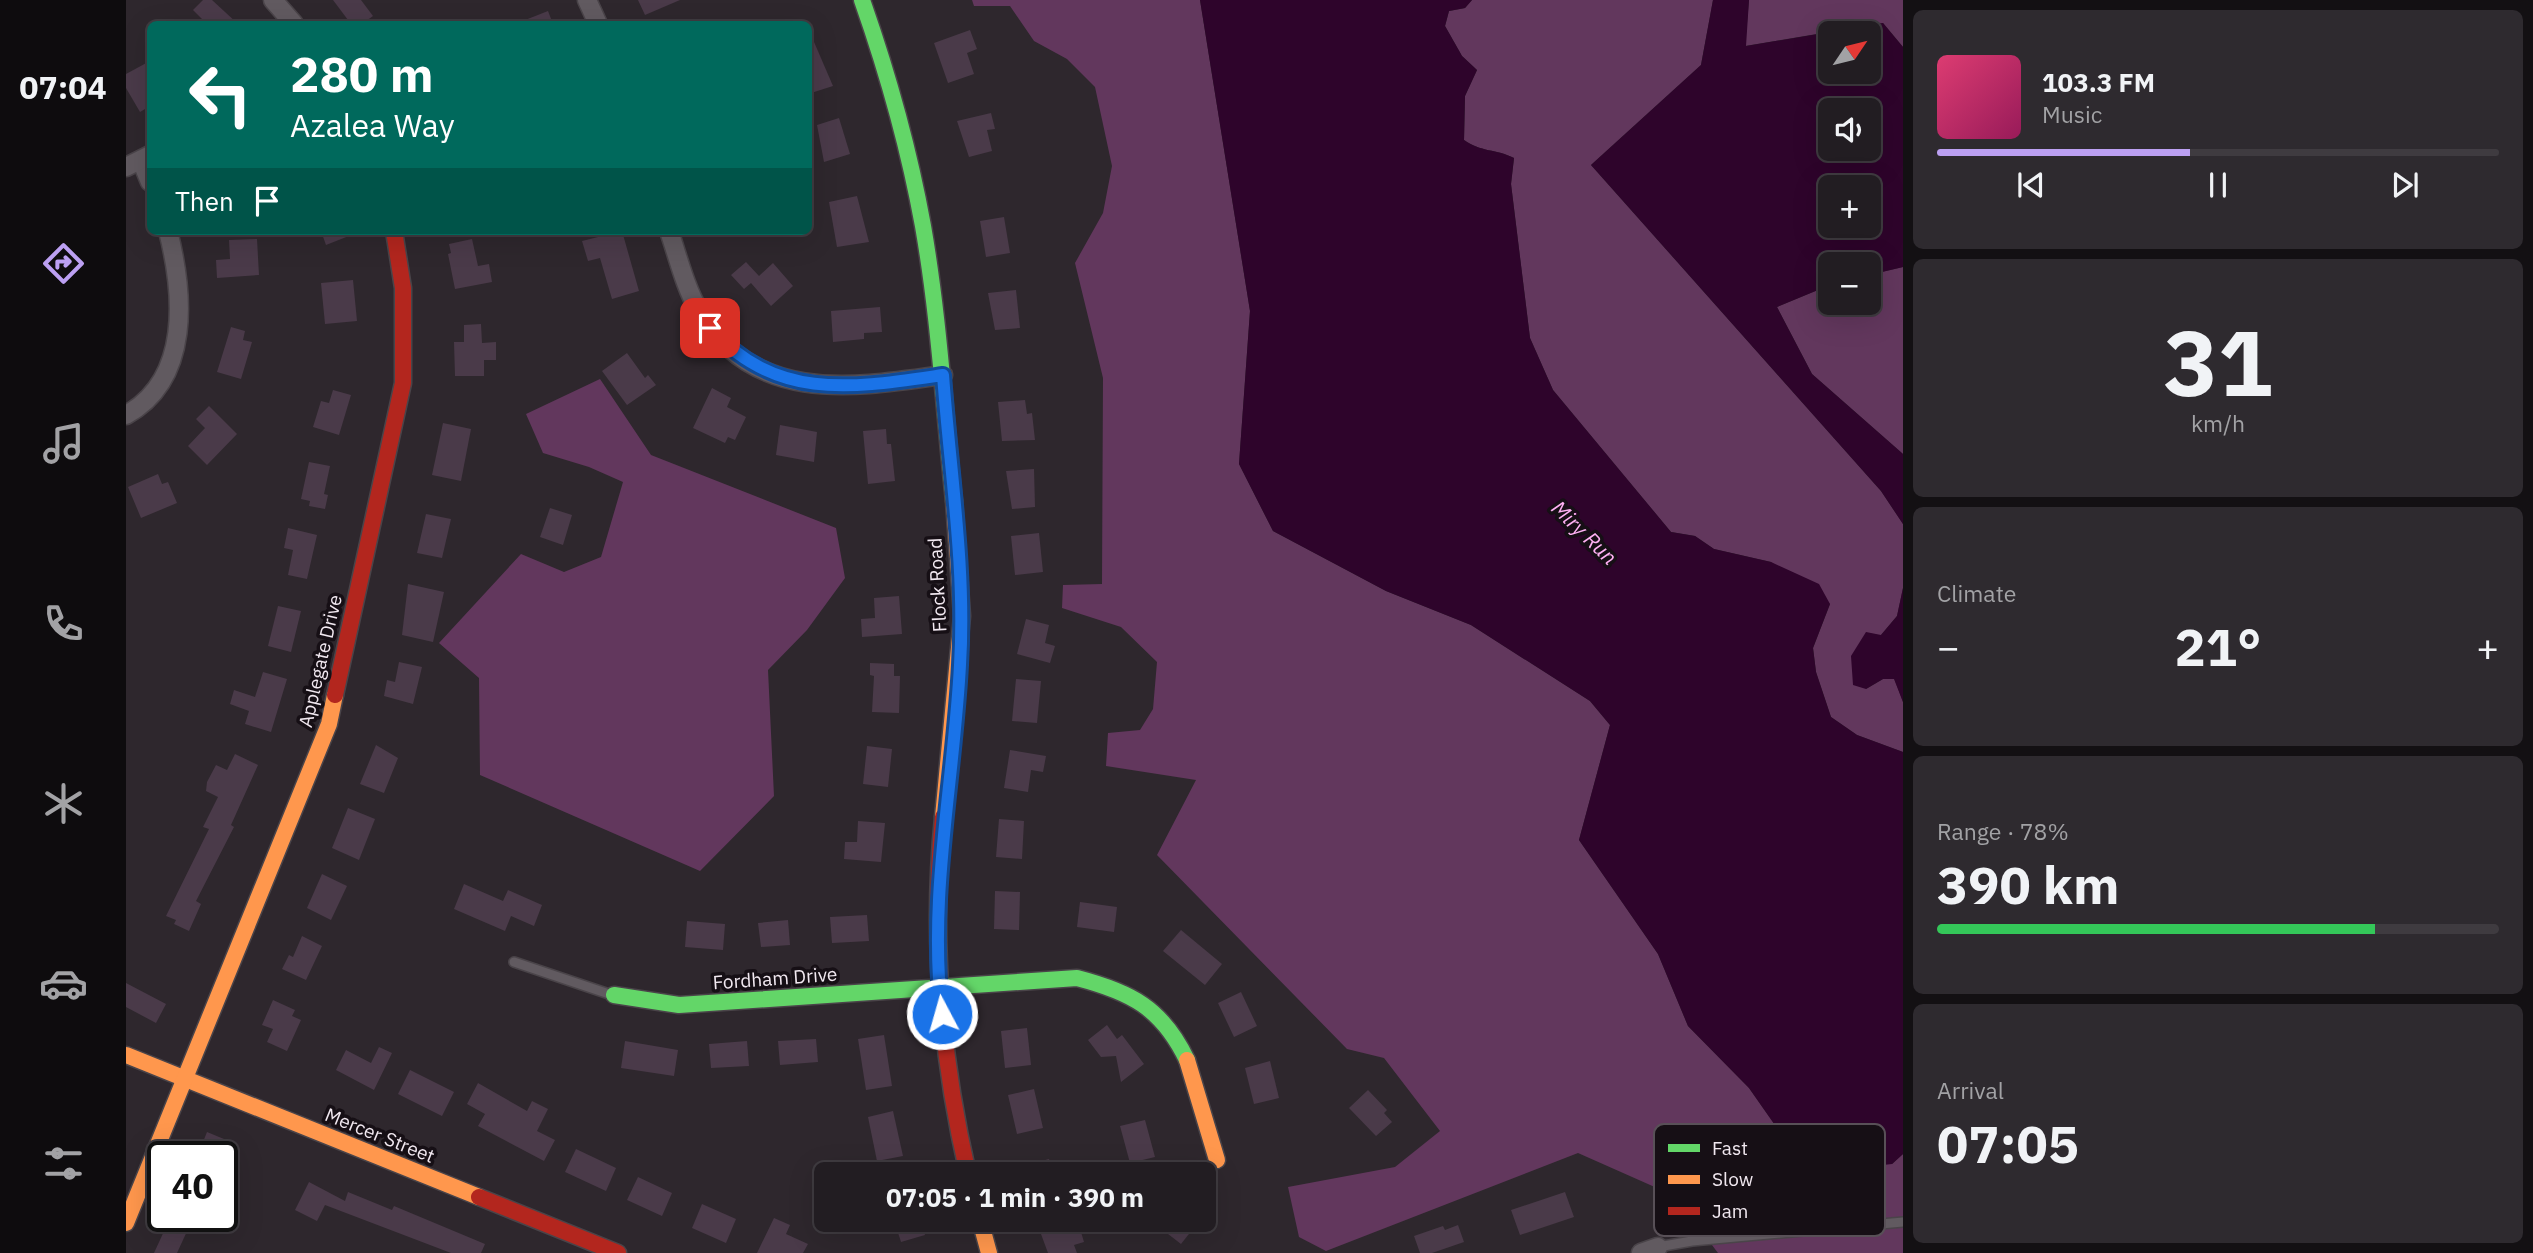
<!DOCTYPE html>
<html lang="en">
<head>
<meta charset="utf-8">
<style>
	body { margin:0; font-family:"IBM Plex Sans",sans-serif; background:#2e2a2f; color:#f1f3f6; height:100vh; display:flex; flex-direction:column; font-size:26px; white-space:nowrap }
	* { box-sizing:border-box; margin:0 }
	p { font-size:23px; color:#a2a2a5 }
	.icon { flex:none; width:38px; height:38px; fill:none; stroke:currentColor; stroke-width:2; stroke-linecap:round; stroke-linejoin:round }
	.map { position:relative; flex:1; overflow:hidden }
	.drawer { display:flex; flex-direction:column; gap:10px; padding:10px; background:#131013; width:630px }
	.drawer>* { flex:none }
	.top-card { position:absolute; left:21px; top:21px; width:665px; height:214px; border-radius:10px; box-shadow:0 7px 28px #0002,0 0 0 2px #3f3b40; background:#00695c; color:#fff; overflow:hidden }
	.needle { width:46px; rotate:55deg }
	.tools { position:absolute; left:1692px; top:21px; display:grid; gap:14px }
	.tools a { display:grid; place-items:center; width:63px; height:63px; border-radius:10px; background:#221d22; box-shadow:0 7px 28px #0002,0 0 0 2px #3f3b40; font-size:35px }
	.speed { position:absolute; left:21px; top:1141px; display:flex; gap:14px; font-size:35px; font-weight:700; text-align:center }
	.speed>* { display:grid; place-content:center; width:91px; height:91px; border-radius:50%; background:#221d22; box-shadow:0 7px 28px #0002,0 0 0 2px #3f3b40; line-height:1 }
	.speed .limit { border:4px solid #111; border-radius:10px; background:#fff; color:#111 }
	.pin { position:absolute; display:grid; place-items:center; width:60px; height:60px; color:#fff; margin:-30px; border-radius:14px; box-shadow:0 4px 10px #0006 }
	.me { position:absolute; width:77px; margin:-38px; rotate:354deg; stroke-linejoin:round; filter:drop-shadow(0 0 5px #0008) }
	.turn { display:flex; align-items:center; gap:24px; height:147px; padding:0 28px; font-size:32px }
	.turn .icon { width:91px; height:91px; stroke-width:2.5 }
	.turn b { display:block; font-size:49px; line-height:60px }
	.then { display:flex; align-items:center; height:66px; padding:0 28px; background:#0003; gap:14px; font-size:26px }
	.big { font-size:52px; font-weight:700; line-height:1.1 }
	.drawer .tile { flex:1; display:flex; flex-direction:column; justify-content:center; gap:10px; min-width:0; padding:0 24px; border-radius:10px; background:#2e2a2f }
	.drawer .dial { align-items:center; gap:0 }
	.dial b { font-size:91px; line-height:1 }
	.song { display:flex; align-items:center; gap:21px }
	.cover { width:84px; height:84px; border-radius:10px; background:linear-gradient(135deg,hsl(340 70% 55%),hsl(330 70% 35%)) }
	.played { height:7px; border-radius:4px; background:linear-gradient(90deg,#bca0f2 45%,#3f3b40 45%) }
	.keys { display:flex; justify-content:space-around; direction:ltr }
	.heat { display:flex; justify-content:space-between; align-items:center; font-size:38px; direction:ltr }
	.charge { height:10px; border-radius:5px; background:linear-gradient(90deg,#34c759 78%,#3f3b40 0) }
	.trip { position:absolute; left:688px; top:1162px; width:402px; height:70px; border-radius:10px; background:#221d22; box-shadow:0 7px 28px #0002,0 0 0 2px #3f3b40; font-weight:700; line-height:70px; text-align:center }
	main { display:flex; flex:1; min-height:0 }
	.menu { display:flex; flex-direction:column; width:126px; justify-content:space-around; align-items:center; background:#0e0c0e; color:#a2a2a5 }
	.menu .icon { width:49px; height:49px }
	.menu .on { color:#bca0f2 }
	.menu b { font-size:32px; color:#f1f3f6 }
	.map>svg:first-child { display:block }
</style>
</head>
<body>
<main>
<nav class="menu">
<b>07:04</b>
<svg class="icon on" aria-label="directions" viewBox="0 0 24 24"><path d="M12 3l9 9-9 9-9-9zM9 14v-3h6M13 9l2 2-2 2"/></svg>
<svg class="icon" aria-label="music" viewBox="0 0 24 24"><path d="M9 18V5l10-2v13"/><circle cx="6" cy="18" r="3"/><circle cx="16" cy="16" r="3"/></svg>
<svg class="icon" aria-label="phone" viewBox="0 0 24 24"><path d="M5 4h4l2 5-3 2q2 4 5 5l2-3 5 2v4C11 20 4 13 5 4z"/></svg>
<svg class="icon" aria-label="climate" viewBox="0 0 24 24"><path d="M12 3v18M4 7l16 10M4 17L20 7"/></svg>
<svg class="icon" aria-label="car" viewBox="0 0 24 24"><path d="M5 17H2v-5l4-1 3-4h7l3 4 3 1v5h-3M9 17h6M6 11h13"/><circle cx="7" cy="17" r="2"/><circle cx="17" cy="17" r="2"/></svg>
<svg class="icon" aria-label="filters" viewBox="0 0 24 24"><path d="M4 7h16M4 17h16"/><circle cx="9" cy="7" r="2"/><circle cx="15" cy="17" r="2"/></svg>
</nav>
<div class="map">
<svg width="1777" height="1253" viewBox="0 0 1777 1253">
	<rect width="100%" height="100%" fill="#2e272d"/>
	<g fill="#62375d">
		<path d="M 846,0 L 1074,0 L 1124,311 L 1113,464 L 1147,531 L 1260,591 L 1345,625 L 1464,701 L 1484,725 L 1453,840 L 1532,954 L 1562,1026 L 1623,1088 L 1672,1158 L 1766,1164 L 1777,1154 L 1777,1253 L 1592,1253 L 1549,1196 L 1452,1153 L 1200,1251 L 1173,1237 L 1162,1187 L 1269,1167 L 1314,1131 L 1258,1058 L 1221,1049 L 1031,855 L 1070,780 L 980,766 L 982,733 L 1014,730 L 1027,709 L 1031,662 L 995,627 L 936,608 L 937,585 L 976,584 L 977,378 L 949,263 L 977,213 L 986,166 L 969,87 L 941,59 L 908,41 L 884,6 L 848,6 Z"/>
		<path d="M 1346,0 L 1587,0 L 1575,65 L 1465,165 L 1755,491 L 1777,524 L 1777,588 L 1771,616 L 1755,635 L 1740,689 L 1757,679 L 1768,678 L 1777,702 L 1777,752 L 1731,735 L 1705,717 L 1690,672 L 1687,648 L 1704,604 L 1645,562 L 1588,549 L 1569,536 L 1545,532 L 1427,390 L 1404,338 L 1385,184 L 1388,158 C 1371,149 1354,152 1338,140 L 1339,96 L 1351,70 L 1336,56 L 1319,26 L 1323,11 L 1339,8 Z"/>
		<path d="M 1623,0 L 1777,0 L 1777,47 L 1757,23 L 1619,46 Z"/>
		<path d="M 1777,267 L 1777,454 L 1686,374 L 1651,307 L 1704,285 L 1704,303 L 1743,303 L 1743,275 Z"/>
		<path d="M 474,379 L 525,455 L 710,528 L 719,578 L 681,630 L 642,670 L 648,796 L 574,871 L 354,775 L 353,678 L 313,643 L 395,554 L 438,572 L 475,557 L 497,482 L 463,467 L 417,453 L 400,414 Z"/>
	</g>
	<g fill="#2e042b" fill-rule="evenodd">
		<path d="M 1074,0 L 1346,0 L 1339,8 L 1323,11 L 1319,26 L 1336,56 L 1351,70 L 1339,96 L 1338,140 C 1354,152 1371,149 1388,158 L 1385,184 L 1404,338 L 1427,390 L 1545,532 L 1569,536 L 1588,549 L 1645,562 L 1693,584 L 1704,604 L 1687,648 L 1690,672 L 1705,717 L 1731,735 L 1777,752 L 1777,1154 L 1766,1164 L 1712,1170 L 1672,1158 L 1623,1088 L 1562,1026 L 1532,954 L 1453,840 L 1484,725 L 1464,701 L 1345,625 L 1260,591 L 1147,531 L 1113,464 L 1124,311 Z"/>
		<path d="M 1587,0 L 1623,0 L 1620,46 L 1757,23 L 1777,47 L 1777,267 L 1743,275 L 1743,264 L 1704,264 L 1704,285 L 1651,307 L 1686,374 L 1777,454 L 1777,524 L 1755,491 L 1465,165 L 1575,65 ZM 1704,33 L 1743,33 L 1743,72 L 1704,72 ZM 1704,110 L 1743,110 L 1743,149 L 1704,149 ZM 1704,187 L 1743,187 L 1743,226 L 1704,226 Z"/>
		<path d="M 1777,588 L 1777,702 L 1768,679 L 1757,679 L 1740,689 L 1727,685 L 1725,656 L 1740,632 L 1755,635 L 1771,616 Z"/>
	</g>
	<g fill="#4a3a49">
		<path d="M 77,0 L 86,0 L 112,24 L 81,24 L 67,10 Z"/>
		<path d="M 207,0 L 235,0 L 247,16 L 236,24 L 225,24 Z"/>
		<path d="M 512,0 L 554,0 L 519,15 Z"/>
		<path d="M 422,11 L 427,24 L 389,24 Z"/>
		<path d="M 682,28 L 707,86 L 682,94 Z"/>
		<path d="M 844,30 L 851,49 L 841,53 L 848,74 L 822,83 L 808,43 Z"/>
		<path d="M 24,61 L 24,106 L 14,112 L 0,88 L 0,74 Z"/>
		<path d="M 865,113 L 869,129 L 861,130 L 866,151 L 843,157 L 831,121 Z"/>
		<path d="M 713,118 L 724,154 L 698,162 L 691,125 Z"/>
		<path d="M 731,196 L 743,242 L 711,247 L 703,202 Z"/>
		<path d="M 878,217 L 884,253 L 860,257 L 854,221 Z"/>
		<path d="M 195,231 L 233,231 L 233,232 L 200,245 Z"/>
		<path d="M 496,231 L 513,291 L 486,299 L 474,258 L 462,261 L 456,241 Z"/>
		<path d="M 131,239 L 133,275 L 91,278 L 90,260 L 104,259 L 103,240 Z"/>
		<path d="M 346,239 L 352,266 L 363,264 L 366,282 L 329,289 L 322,254 L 325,253 L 323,244 Z"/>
		<path d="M 620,262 L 633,276 L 647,263 L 667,286 L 645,306 L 625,283 L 618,289 L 605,275 Z"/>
		<path d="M 227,280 L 231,321 L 199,324 L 195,283 Z"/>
		<path d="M 890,290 L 894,328 L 869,330 L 862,293 Z"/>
		<path d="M 754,307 L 756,332 L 738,333 L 738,339 L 707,342 L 705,311 Z"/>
		<path d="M 355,324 L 356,343 L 370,342 L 370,360 L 358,360 L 358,376 L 329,376 L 328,342 L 338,342 L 338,325 Z"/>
		<path d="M 105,327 L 119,331 L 117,340 L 126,342 L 115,379 L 91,372 Z"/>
		<path d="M 501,353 L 519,378 L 522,375 L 530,385 L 501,405 L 476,371 Z"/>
		<path d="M 586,388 L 605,398 L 601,407 L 620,417 L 609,440 L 602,437 L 599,443 L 567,428 Z"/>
		<path d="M 207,390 L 225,395 L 213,435 L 187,427 L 195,401 L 203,403 Z"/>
		<path d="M 899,400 L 901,414 L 906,413 L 909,440 L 876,441 L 872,402 Z"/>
		<path d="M 83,406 L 111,434 L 81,465 L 62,446 L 79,428 L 70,419 Z"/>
		<path d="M 317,423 L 345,429 L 335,481 L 306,475 Z"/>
		<path d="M 654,425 L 691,432 L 688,462 L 650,455 Z"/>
		<path d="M 760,429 L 761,444 L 765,444 L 769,481 L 742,484 L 737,431 Z"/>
		<path d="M 183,462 L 204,466 L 198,494 L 202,495 L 199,509 L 183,506 L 184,501 L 175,499 Z"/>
		<path d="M 908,469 L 909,507 L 886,509 L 880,471 Z"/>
		<path d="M 32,474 L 36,484 L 42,482 L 51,503 L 15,518 L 2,487 Z"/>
		<path d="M 424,508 L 446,515 L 437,545 L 414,537 Z"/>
		<path d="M 300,514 L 325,519 L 316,558 L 291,553 Z"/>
		<path d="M 162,528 L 191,535 L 181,579 L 162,575 L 167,550 L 158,548 Z"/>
		<path d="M 913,533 L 917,572 L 889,575 L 885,536 Z"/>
		<path d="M 282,584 L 318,592 L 307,642 L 276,635 Z"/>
		<path d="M 773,596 L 776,634 L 736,637 L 735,619 L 749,618 L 748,598 Z"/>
		<path d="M 152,606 L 175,611 L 165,652 L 142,646 Z"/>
		<path d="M 900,619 L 923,625 L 919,643 L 929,646 L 924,663 L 891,654 Z"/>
		<path d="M 273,662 L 296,667 L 287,704 L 258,696 L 261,680 L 269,682 Z"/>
		<path d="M 744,663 L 768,664 L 768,676 L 774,676 L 773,713 L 746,712 L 748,676 L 744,675 Z"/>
		<path d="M 137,672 L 161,679 L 145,732 L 119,724 L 123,711 L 104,704 L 108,690 L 129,697 Z"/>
		<path d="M 890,679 L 915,681 L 911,723 L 886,721 Z"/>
		<path d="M 250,745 L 272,758 L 258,793 L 234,784 Z"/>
		<path d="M 741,746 L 766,749 L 762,787 L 737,784 Z"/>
		<path d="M 884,750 L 920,756 L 917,772 L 905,770 L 902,792 L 878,788 Z"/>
		<path d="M 109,754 L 132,765 L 105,825 L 108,827 L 70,901 L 75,904 L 63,931 L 48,924 L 50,920 L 40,916 L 83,829 L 77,827 L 92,797 L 80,791 L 81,782 L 90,765 L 101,770 Z"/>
		<path d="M 222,808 L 249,819 L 233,860 L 206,848 Z"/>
		<path d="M 873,819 L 898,821 L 896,859 L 870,857 Z"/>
		<path d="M 732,821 L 759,823 L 755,862 L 718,859 L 719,842 L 731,842 Z"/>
		<path d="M 196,874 L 221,886 L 205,920 L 181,908 Z"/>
		<path d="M 338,884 L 377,901 L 382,890 L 416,905 L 408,926 L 385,916 L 379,931 L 328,909 Z"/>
		<path d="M 869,891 L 894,892 L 893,930 L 868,929 Z"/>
		<path d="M 954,902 L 991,907 L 988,932 L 951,927 Z"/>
		<path d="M 741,915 L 743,941 L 706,943 L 704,917 Z"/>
		<path d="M 662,920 L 664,945 L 635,947 L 632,923 Z"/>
		<path d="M 561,921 L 599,924 L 597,950 L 559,947 Z"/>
		<path d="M 1055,930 L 1096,964 L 1079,985 L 1037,951 Z"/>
		<path d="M 176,936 L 196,946 L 180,980 L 156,969 L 163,955 L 167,957 Z"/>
		<path d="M 0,983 L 40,1004 L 30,1023 L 0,1007 Z"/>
		<path d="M 1115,992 L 1131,1026 L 1108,1037 L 1092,1003 Z"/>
		<path d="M 147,1000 L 169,1010 L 166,1016 L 175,1020 L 161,1051 L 141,1042 L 147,1029 L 136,1025 Z"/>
		<path d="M 981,1025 L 991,1039 L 996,1035 L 1018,1064 L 995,1082 L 990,1056 L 975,1057 L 962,1040 Z"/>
		<path d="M 901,1028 L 905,1065 L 879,1068 L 875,1031 Z"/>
		<path d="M 758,1035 L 766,1086 L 740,1090 L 732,1039 Z"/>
		<path d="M 690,1039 L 692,1062 L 654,1065 L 652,1041 Z"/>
		<path d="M 499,1041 L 552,1050 L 548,1076 L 495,1068 Z"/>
		<path d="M 621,1041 L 623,1066 L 585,1068 L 583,1044 Z"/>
		<path d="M 253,1047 L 266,1053 L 248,1090 L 210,1070 L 220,1050 L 245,1063 Z"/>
		<path d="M 1144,1061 L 1153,1098 L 1128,1104 L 1119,1068 Z"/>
		<path d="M 284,1070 L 328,1092 L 316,1116 L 272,1094 Z"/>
		<path d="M 352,1083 L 401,1111 L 406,1101 L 422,1109 L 411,1131 L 429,1140 L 418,1161 L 352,1126 L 359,1114 L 341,1104 Z"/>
		<path d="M 908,1089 L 917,1128 L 891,1134 L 882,1095 Z"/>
		<path d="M 1242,1090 L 1261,1110 L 1258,1113 L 1266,1122 L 1250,1136 L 1223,1108 Z"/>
		<path d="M 767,1111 L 777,1156 L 751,1161 L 742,1117 Z"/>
		<path d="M 1019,1120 L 1029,1157 L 1004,1163 L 994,1126 Z"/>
		<path d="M 81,1132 L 98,1139 L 91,1157 L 71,1157 Z"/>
		<path d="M 450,1149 L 490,1168 L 480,1191 L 439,1172 Z"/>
		<path d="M 923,1159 L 927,1174 L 881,1174 L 881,1170 Z"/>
		<path d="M 512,1177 L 546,1193 L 536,1216 L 501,1200 Z"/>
		<path d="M 183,1182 L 219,1201 L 222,1192 L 266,1210 L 268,1206 L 359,1244 L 355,1253 L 325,1253 L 199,1205 L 191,1221 L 169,1210 Z"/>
		<path d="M 1439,1192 L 1448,1217 L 1394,1235 L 1385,1210 Z"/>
		<path d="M 576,1204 L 610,1219 L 600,1243 L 566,1228 Z"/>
		<path d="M 45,1216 L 68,1216 L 51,1253 L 28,1253 Z"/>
		<path d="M 648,1218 L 664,1225 L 660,1234 L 682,1244 L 677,1253 L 631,1253 Z"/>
		<path d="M 768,1220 L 794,1220 L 799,1235 L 775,1242 Z"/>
		<path d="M 1024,1220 L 1074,1220 L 1055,1244 Z"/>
		<path d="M 952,1222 L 958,1242 L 948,1245 L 951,1253 L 922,1253 L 915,1234 Z"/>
		<path d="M 1332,1225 L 1338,1242 L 1306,1253 L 1294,1253 L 1288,1236 L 1317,1226 L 1319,1230 Z"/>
	</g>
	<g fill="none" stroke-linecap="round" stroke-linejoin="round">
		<defs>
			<g id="lane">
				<path d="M 388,962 L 486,995"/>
				<path d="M 1532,1247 L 1566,1241 L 1777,1222"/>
			</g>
			<g id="street">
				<path d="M 147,0 L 168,24"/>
				<path d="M 461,0 L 472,24"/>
				<path d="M 15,160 L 24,182"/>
				<path d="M 0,167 L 24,155"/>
				<path d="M 543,231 C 552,257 559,287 573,311 C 628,404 725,388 817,375"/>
				<path d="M 0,415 C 65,379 58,294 42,231"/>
				<path d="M 1515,1253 L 1532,1247"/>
			</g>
			<g id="fast">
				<path d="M 736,0 C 762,74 783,149 797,226 C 813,317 818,409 828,501"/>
				<path d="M 488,995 L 553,1005 L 951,978 C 1005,992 1036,1008 1061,1060"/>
			</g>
			<g id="slow">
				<path d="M 817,817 L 836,616 L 828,501"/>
				<path d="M 0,1055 L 353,1197"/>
				<path d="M 1061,1060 L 1091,1160"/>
				<path d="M 854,1220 L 863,1253"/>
				<path d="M 0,1223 L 203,724 L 209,695"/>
			</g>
			<g id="jam">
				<path d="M 209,695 L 277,383 L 277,288 L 268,231"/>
				<path d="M 817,817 C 805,937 815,1057 842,1174"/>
				<path d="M 353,1197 L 492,1253"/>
			</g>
		</defs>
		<use href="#lane" stroke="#4a4449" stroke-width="12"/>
		<use href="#street" stroke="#4a4449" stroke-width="21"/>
		<use href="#fast" stroke="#4a4449" stroke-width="19"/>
		<use href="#slow" stroke="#4a4449" stroke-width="19"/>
		<use href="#jam" stroke="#4a4449" stroke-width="19"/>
		<use href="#lane" stroke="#615a60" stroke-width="9"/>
		<use href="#street" stroke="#615a60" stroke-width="18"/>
		<use href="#fast" stroke="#63d668" stroke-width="16"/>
		<use href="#slow" stroke="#ff974d" stroke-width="16"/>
		<use href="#jam" stroke="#b3261e" stroke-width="16"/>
	</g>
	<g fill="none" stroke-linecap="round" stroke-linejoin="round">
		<defs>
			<path id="route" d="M 584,328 C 651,402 727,388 817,375 C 824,471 840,568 834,665 C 828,782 802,896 816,1014"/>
		</defs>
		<use href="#route" stroke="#114b97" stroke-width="18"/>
		<use href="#route" stroke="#1a73e8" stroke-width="12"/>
	</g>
	<g text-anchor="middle" stroke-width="7" stroke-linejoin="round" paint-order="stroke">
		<g font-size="19" fill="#f1e8f0" stroke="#160f15">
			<text transform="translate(811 585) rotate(-93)" y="7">Flock Road</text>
			<text transform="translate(194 661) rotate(-77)" y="7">Applegate Drive</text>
			<text transform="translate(649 978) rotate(-4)" y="7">Fordham Drive</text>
			<text transform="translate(254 1135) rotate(22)" y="7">Mercer Street</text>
		</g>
		<g font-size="21" font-style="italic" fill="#ffb1f4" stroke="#160f15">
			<text transform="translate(1458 533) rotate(44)" y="7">Miry Run</text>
		</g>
	</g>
	<rect x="1528" y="1124" width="231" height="112" rx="10" fill="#160f15" stroke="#585057" stroke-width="2"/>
	<rect x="1542" y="1144" width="32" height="8" fill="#63d668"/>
	<rect x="1542" y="1175" width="32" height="9" fill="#ff974d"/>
	<rect x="1542" y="1207" width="32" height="8" fill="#b3261e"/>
	<g font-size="19" fill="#f1e8f0">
		<text x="1586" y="1155">Fast</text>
		<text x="1586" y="1186">Slow</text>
		<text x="1586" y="1218">Jam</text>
	</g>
</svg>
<div class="tools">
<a><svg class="needle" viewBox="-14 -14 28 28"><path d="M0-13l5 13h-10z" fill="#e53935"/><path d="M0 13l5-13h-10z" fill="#a2a2a5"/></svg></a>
<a><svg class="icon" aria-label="sound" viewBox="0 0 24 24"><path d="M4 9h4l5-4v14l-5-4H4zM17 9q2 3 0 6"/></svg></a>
<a>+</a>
<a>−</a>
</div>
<div class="speed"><div class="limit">40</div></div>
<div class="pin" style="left:584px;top:328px;background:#d93025"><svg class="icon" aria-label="arrive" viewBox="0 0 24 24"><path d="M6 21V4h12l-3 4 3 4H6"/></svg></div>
<svg class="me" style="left:816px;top:1014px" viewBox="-20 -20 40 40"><circle r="17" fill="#1a73e8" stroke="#fff" stroke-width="3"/><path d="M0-11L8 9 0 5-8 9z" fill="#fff"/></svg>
<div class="trip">07:05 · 1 min · 390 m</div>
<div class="top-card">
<div class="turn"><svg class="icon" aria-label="left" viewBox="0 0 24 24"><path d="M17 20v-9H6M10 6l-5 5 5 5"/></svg><div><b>280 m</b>Azalea Way</div></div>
<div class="then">Then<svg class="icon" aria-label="arrive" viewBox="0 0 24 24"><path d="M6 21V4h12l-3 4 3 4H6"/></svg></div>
</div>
</div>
<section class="drawer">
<div class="tile">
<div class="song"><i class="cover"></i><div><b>103.3 FM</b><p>Music</p></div></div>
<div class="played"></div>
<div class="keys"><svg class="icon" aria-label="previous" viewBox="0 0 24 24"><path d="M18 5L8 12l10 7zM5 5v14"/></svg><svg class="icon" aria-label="pause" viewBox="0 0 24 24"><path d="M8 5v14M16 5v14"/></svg><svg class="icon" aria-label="next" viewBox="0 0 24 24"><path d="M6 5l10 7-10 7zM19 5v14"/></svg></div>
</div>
<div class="tile dial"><b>31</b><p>km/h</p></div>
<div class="tile"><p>Climate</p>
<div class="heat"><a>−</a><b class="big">21°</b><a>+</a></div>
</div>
<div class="tile"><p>Range · 78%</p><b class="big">390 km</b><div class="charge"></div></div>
<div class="tile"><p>Arrival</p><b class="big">07:05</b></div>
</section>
</main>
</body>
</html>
